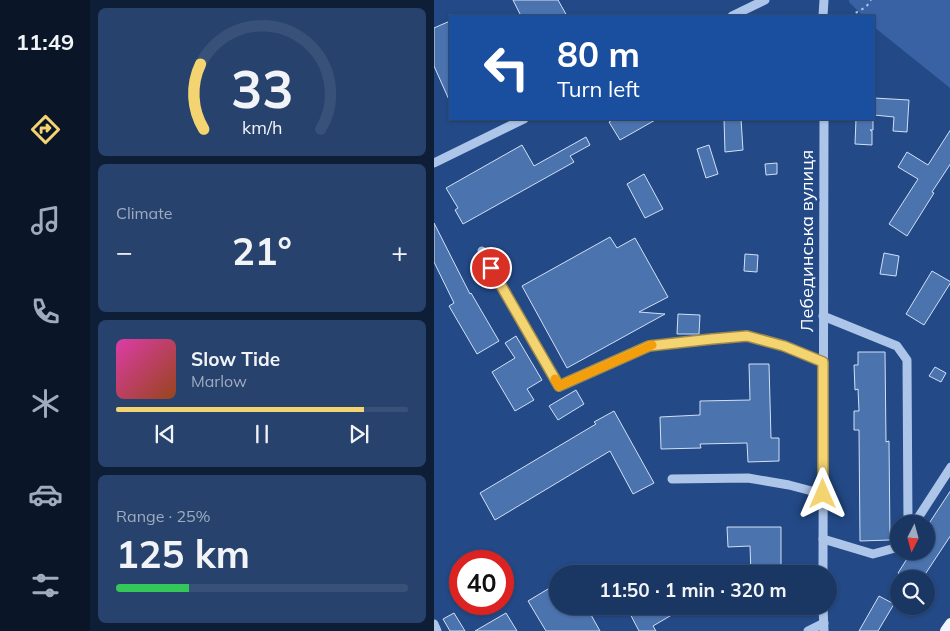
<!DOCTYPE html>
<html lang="en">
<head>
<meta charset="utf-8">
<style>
	body { margin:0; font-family:Mulish,sans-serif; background:#27426d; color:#f1f3f6; height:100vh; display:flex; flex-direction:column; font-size:19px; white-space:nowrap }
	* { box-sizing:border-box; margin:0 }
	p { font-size:16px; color:#9facbf }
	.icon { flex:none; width:28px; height:28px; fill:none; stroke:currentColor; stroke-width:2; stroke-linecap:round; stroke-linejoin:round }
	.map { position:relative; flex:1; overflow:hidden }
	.details { display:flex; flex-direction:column; gap:8px; padding:8px; background:#0e1e37; width:344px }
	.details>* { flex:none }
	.banner { position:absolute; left:15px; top:15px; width:426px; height:105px; border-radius:0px; box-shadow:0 1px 4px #0004,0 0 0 1px #385178; background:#1a4fa0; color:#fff; overflow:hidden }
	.needle { width:32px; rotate:186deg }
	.fabs { position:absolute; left:456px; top:515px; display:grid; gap:10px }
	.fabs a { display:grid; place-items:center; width:45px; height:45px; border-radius:50%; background:#1a3764; box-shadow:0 1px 4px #0004,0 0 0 1px #385178; font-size:25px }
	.speed { position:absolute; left:15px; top:550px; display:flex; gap:10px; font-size:25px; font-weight:700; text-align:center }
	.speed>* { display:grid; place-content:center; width:65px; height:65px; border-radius:50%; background:#1a3764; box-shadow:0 1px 4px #0004,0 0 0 1px #385178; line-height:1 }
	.speed .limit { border:8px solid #d22; background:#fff; color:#111 }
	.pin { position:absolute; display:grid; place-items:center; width:42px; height:42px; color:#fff; margin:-21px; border:2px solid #fff; border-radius:50%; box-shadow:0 1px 5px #0007 }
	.me { position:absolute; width:55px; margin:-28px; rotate:0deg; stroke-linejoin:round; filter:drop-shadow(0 0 4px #0008) }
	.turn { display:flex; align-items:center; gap:18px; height:105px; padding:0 25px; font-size:22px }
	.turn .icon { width:65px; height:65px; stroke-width:2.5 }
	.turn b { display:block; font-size:35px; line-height:42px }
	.big { font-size:38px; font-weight:700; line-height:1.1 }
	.details .widget { flex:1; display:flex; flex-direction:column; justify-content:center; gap:8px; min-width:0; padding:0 18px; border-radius:8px; background:#27426d }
	.details .dial { align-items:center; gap:0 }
	.dial svg { height:130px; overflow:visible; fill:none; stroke:#385178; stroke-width:7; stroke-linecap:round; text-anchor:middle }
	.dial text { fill:#f1f3f6; stroke:none }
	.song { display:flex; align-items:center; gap:15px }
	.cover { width:60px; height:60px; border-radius:8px; background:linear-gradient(135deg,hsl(320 70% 55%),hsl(20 70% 35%)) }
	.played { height:5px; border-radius:2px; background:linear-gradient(90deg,#f4d470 85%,#385178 85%) }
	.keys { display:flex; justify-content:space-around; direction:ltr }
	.heat { display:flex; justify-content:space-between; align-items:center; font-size:28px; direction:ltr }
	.charge { height:8px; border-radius:4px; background:linear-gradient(90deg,#34c759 25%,#385178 0) }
	.trip { position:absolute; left:115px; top:565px; width:288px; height:50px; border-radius:25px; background:#1a3764; box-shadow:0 1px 4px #0004,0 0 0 1px #385178; font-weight:700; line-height:50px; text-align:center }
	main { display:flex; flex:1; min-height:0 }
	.tabs { display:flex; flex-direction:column; width:90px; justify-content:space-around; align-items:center; background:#0a1628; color:#9facbf }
	.tabs .icon { width:35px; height:35px }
	.tabs .selected { color:#f4d470 }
	.tabs b { font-size:22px; color:#f1f3f6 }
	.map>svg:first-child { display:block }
</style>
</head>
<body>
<main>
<nav class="tabs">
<b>11:49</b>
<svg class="icon selected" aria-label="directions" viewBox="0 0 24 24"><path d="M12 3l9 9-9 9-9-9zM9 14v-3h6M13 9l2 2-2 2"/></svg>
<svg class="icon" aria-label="music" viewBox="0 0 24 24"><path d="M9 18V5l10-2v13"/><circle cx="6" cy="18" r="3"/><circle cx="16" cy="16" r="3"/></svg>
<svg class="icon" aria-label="phone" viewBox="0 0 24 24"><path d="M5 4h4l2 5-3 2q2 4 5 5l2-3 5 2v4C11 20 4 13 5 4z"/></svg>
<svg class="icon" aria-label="climate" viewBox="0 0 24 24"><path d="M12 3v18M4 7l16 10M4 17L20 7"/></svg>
<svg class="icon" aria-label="car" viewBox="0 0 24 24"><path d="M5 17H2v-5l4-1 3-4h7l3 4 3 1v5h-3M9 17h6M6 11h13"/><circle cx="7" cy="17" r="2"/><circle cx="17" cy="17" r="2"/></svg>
<svg class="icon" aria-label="filters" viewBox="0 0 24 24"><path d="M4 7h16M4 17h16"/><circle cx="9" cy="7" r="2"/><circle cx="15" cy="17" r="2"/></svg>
</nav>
<section class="details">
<div class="widget dial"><svg viewBox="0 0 100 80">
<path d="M14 69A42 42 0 1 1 86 69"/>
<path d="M14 69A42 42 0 0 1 12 29" stroke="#f4d470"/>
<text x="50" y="56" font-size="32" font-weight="700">33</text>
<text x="50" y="72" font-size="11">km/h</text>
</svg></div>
<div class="widget"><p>Climate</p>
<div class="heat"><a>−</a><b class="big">21°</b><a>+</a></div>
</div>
<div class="widget">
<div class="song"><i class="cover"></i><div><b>Slow Tide</b><p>Marlow</p></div></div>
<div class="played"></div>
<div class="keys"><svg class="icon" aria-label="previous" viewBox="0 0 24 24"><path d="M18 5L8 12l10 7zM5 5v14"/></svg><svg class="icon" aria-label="pause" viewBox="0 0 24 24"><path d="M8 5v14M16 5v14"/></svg><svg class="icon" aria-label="next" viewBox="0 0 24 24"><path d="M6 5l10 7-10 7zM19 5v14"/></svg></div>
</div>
<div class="widget"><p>Range · 25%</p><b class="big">125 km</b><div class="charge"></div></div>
</section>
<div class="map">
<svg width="517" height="631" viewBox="0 0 517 631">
	<rect width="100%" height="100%" fill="#234986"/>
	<path fill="#3862a3" d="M 415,0 L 516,0 L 516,88 L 440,27 L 440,16 L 429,16 L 415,2 Z"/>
	<g fill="#4b73ae" stroke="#d1e0f7">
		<path d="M 79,0 L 124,0 L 133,16 L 87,16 Z"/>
		<path d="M 16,21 L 16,102 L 0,66 L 0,28 Z"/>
		<path d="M 440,98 L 475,100 L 473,132 L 459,131 L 460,117 L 440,115 Z"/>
		<path d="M 180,119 L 223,119 L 186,140 L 175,122 Z"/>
		<path d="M 290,119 L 307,119 L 309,150 L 291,152 Z"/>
		<path d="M 422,119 L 439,119 L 439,130 L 436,130 L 438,131 L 438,145 L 421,144 Z"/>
		<path d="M 517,129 L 517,163 L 498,192 L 500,193 L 473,236 L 455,224 L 484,179 L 464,167 L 473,152 L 494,165 Z"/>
		<path d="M 152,137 L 156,145 L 136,156 L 140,162 L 29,224 L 21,210 L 24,208 L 12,188 L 88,145 L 100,166 Z"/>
		<path d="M 275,145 L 284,174 L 272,178 L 263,149 Z"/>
		<path d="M 343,163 L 343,174 L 332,175 L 331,164 Z"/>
		<path d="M 210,174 L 229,209 L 211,218 L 193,184 Z"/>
		<path d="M 0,223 L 36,294 L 37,293 L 65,341 L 43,354 L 15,306 L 20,303 L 0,262 Z"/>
		<path d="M 176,237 L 183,248 L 201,238 L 234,297 L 205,312 L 231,314 L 133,368 L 88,286 Z"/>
		<path d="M 450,253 L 465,256 L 462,276 L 446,274 Z"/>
		<path d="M 311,254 L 324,255 L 323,272 L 310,271 Z"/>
		<path d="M 498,271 L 517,282 L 490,325 L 472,314 Z"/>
		<path d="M 244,314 L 266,315 L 265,334 L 243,334 Z"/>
		<path d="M 82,336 L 108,380 L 93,389 L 100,400 L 81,411 L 58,372 L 81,358 L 71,343 Z"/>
		<path d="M 424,352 L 451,352 L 452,442 L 455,441 L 456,540 L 426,541 L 425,430 L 420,430 L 420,411 L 425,411 L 424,389 L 421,390 L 420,365 L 424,365 Z"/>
		<path d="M 315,364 L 335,364 L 337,438 L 345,438 L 345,461 L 314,462 L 313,443 L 266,444 L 267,448 L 227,449 L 226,417 L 266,415 L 266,401 L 316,400 Z"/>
		<path d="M 501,367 L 512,373 L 507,382 L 495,376 Z"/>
		<path d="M 142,390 L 150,404 L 124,420 L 115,406 Z"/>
		<path d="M 180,411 L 220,483 L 199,494 L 176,451 L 61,520 L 46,493 L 162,424 L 160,422 Z"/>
		<path d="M 517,490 L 517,535 L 488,579 L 473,579 L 464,573 L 478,551 L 492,551 L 492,528 Z"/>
		<path d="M 293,527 L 347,527 L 347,574 L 317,574 L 316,546 L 294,547 Z"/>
		<path d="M 124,583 L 124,606 L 152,606 L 166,631 L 112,631 L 94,601 Z"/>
		<path d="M 445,596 L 460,604 L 444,631 L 425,631 Z"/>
		<path d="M 192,606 L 253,606 L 219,626 L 222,631 L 205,631 Z"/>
		<path d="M 20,613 L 31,631 L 16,631 L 9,619 Z"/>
		<path d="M 72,613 L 83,631 L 41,631 Z"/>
	</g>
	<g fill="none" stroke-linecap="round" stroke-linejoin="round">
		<path stroke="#adc5e9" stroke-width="2" stroke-dasharray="2.5 4" stroke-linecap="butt" d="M 416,16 L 432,7 L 437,0"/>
		<g stroke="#adc5e9" stroke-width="9">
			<path d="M 298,16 L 331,0"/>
			<path d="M 389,16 L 390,0"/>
			<path d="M 0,163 L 90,119"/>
			<path d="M 48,251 L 125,386 L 215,346 L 278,339 L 313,336 L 350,345 L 389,362"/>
			<path d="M 389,316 L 463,346 L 473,360 L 474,524"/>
			<path d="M 238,479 L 314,478 L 355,485 L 389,494"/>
			<path d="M 480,524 L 517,467"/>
			<path d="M 389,539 L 439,554 L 465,547"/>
			<path d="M 389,574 L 390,119"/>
			<path d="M 389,606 L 390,631"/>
			<path d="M 0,624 L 3,631"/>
			<path d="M 374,631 L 390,623"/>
		</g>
		<path stroke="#f0f5fe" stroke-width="12" d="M 512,631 L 517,624"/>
	</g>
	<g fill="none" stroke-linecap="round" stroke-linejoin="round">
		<defs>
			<path id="route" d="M 57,268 L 125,386 L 215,346 L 278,339 L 313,336 L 350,346 L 389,362 L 389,494"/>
		</defs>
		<use href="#route" stroke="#9f8a49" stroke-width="12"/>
		<use href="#route" stroke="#f4d470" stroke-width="9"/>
		<path stroke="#f59e0b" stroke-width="9" d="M 121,379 L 125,386 L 218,345"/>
	</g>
	<g text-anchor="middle" stroke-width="5" stroke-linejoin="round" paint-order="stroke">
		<g font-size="18" fill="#fff" stroke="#234986">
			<text transform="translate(373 241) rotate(-90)" y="6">Лебединська вулиця</text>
		</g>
	</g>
</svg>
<div class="fabs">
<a><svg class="needle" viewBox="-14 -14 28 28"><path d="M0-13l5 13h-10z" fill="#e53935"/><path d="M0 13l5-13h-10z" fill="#9facbf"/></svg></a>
<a><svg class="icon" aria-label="search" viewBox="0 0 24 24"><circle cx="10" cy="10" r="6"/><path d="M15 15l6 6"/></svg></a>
</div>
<div class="speed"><div class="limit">40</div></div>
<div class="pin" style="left:57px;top:268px;background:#d93025"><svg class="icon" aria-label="arrive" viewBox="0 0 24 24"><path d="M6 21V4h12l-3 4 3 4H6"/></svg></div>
<svg class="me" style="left:389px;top:494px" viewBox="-20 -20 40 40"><path d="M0-17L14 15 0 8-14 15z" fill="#f4d470" stroke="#fff" stroke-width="4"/></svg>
<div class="trip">11:50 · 1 min · 320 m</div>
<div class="banner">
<div class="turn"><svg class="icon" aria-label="left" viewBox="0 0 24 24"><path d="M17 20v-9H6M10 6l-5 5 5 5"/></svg><div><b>80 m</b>Turn left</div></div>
</div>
</div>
</main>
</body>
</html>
